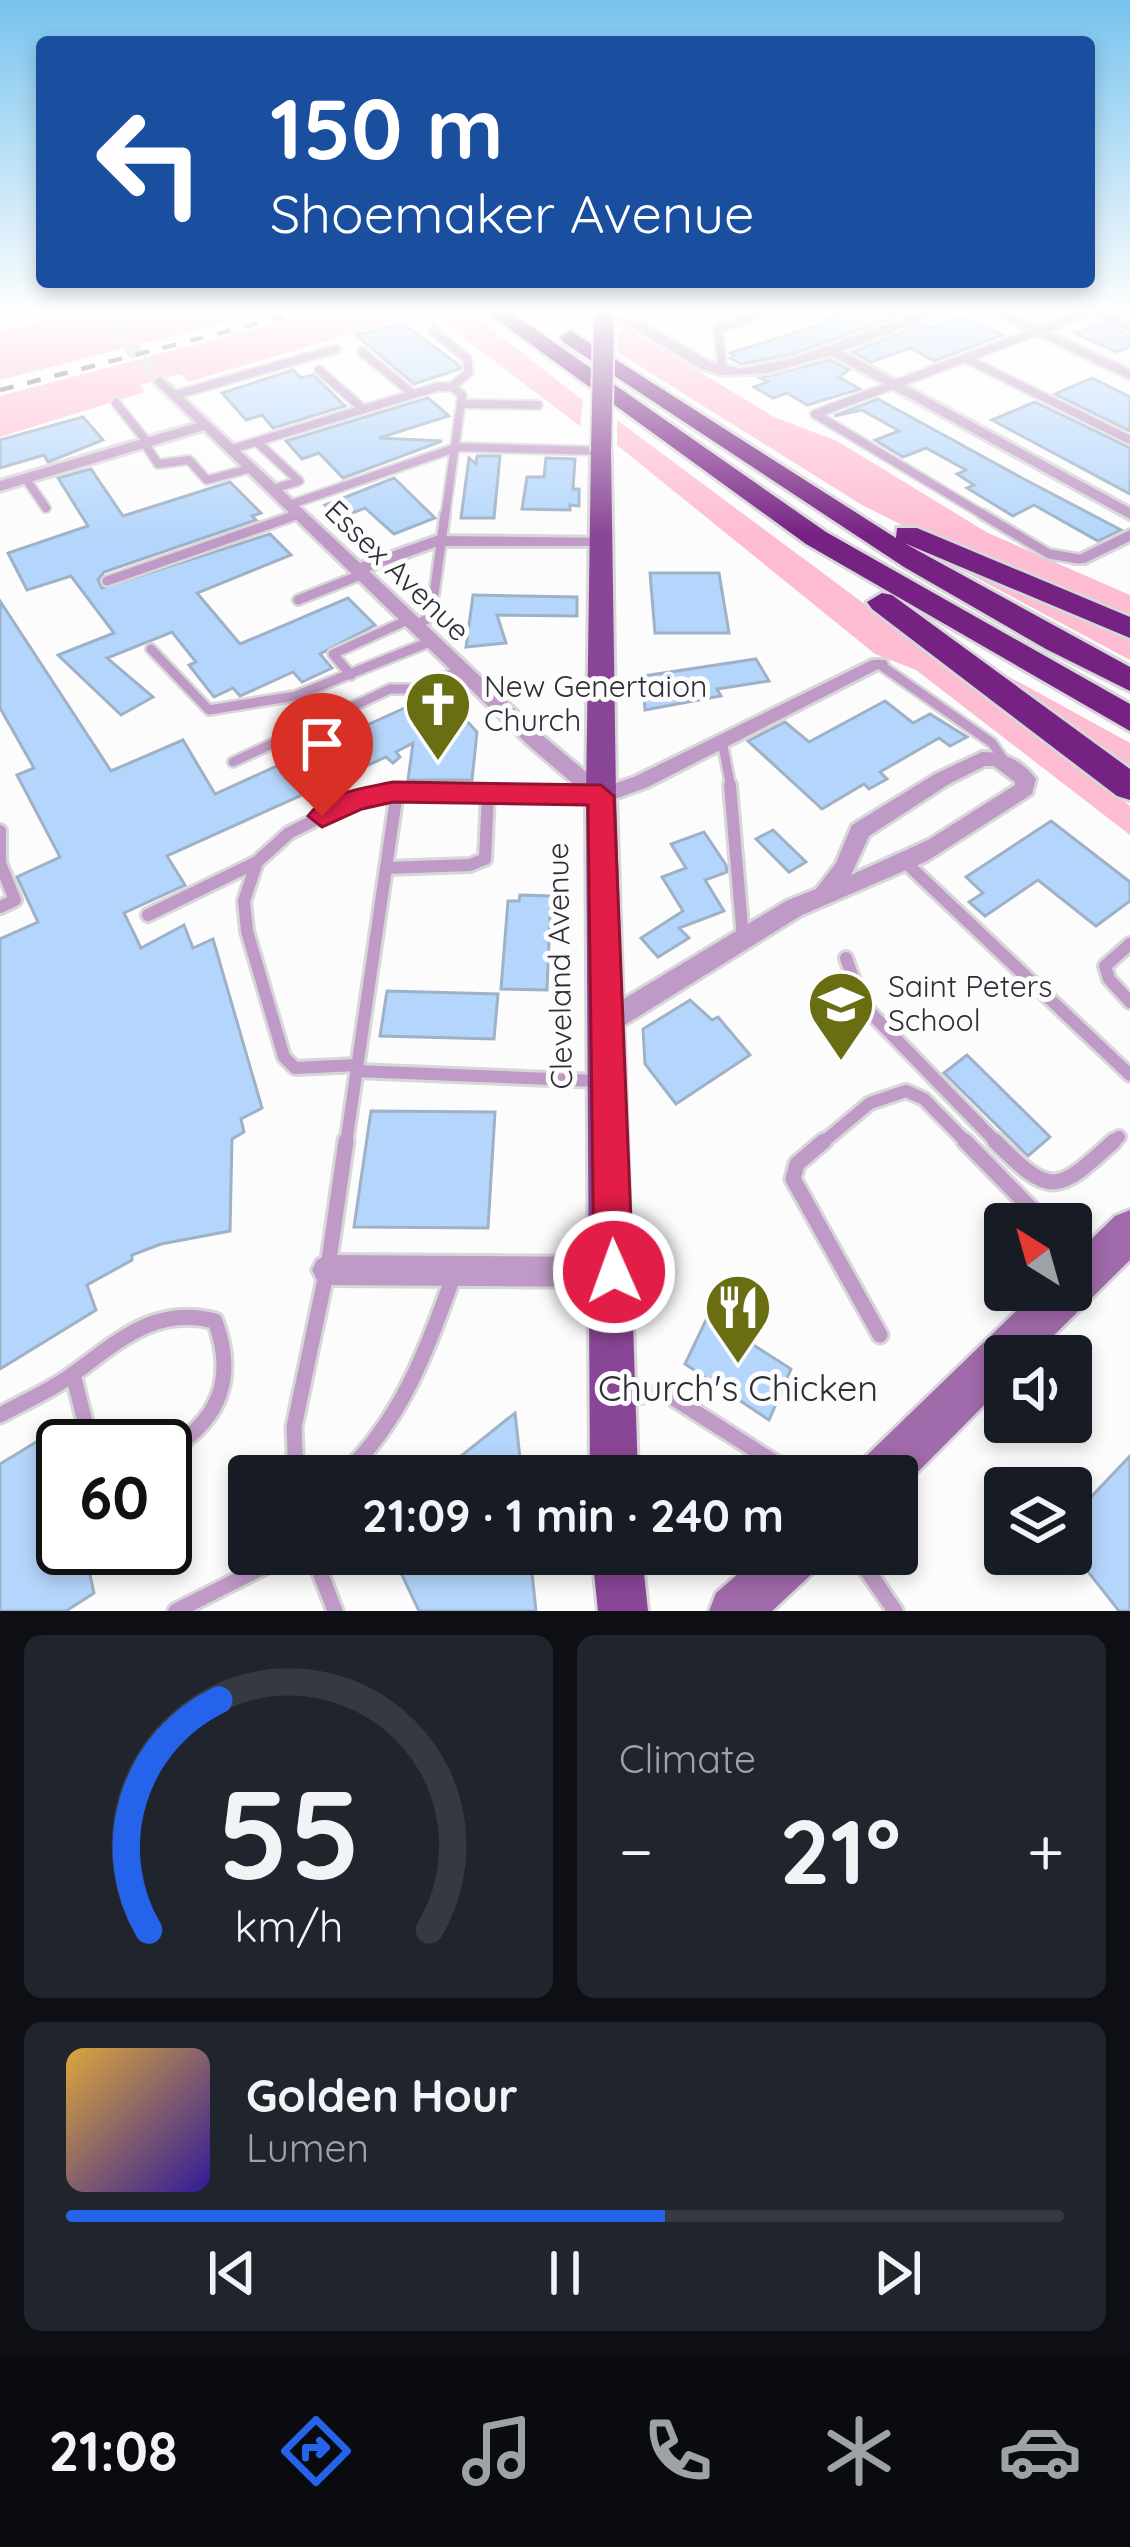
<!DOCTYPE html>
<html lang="en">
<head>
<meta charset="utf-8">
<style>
	body { margin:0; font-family:Quicksand,sans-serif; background:#20242c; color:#f1f3f6; height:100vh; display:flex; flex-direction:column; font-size:45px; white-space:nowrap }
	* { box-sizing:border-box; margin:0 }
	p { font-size:39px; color:#9ea1a6 }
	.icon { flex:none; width:66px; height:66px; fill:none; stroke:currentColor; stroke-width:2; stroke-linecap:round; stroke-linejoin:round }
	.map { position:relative; height:1611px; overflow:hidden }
	.side { display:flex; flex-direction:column; gap:24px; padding:24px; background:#0d0f14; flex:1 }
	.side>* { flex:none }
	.top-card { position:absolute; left:36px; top:36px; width:1059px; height:252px; border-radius:12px; box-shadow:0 6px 18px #0003; background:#1a4fa0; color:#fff; overflow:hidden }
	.needle { width:78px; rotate:323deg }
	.fabs { position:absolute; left:984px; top:1203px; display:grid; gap:24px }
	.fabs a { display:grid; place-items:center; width:108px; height:108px; border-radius:12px; background:#171b24; box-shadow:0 6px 18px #0003; font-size:60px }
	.speed { position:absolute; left:36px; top:1419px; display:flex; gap:24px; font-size:60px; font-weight:700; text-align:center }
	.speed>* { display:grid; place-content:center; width:156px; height:156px; border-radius:50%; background:#171b24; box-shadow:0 6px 18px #0003; line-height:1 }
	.speed .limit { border:6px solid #111; border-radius:18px; background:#fff; color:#111 }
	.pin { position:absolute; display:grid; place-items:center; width:102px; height:102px; color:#fff; margin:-123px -51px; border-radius:50% 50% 50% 0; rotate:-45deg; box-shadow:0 0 12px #0007 }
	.pin .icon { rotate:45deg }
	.me { position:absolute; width:132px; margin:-66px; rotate:358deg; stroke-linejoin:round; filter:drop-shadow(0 0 9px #0008) }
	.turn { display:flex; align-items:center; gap:42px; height:252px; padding:0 36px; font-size:54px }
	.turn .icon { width:156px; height:156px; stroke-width:2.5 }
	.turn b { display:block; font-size:84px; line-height:102px }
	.big { font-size:90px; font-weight:800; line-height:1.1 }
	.side .widget { flex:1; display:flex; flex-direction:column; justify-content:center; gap:18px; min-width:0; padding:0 42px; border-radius:18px; background:#20242c }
	.side .dial { align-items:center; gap:0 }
	.dial svg { height:312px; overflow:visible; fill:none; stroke:#363941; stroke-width:7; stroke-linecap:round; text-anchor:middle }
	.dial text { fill:#f1f3f6; stroke:none }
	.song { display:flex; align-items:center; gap:36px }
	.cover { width:144px; height:144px; border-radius:18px; background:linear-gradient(135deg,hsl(40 70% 55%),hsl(250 70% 35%)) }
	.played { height:12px; border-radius:6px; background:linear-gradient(90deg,#2563eb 60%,#363941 60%) }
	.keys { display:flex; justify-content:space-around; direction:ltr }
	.heat { display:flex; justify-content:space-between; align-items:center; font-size:66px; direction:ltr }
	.side .tiles { flex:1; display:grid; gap:24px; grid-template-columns:1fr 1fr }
	.widget:last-child { grid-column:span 2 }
	.trip { position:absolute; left:228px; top:1455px; width:690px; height:120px; border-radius:12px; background:#171b24; box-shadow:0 6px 18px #0003; font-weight:800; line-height:120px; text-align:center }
	.tab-bar { display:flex; height:192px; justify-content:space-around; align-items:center; background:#090b0e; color:#9ea1a6 }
	.tab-bar .icon { width:84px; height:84px }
	.tab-bar .on { color:#2563eb }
	.tab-bar b { font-size:54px; color:#f1f3f6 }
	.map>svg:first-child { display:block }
</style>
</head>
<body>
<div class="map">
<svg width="1130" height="1611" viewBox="0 0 1130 1611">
	<rect width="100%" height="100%" fill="#fcfcfc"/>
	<g fill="#febcd3">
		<path d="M 114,309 L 280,309 L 0,380 L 0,331 L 80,313 L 87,320 L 115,313 Z"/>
		<path d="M 330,309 L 466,309 L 583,400 L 580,426 L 428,311 L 188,382 L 180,374 L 140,385 L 145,392 L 0,437 L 0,396 Z"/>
		<path d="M 626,327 L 774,417 L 837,441 L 988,533 L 1130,595 L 1130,620 L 928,538 L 862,505 L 617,352 L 617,331 Z"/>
		<path d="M 617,420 L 1070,757 L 1130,806 L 1130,835 L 916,670 L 875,654 L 617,445 Z"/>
		<path d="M 915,545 L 1130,634 L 1130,660 Z"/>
		<path d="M 971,656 L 1130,743 L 1130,777 Z"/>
	</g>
	<g fill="#b5d6fc" stroke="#9eb1c6" stroke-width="3">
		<path d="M 824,309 L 893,309 L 903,314 L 793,354 L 741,364 L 730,358 L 734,356 L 730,353 L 827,323 L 823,321 L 837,316 Z"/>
		<path d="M 963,317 L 1003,335 L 934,361 L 910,348 L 871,362 L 853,352 L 923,324 L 930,328 Z"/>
		<path d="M 402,323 L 460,366 L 460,369 L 414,384 L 356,335 Z"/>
		<path d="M 1101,324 L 1130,335 L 1130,347 L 1116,352 L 1075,333 Z"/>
		<path d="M 830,360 L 849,370 L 839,377 L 860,389 L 807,405 L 787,393 L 773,398 L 754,387 L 768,382 L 760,378 Z"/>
		<path d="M 293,370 L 301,378 L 313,375 L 345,406 L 273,428 L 262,415 L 246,420 L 222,393 Z"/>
		<path d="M 1092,378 L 1130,397 L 1130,431 L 1055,394 Z"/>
		<path d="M 428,398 L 449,416 L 379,438 L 442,441 L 343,478 L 319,453 L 302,459 L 286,441 Z"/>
		<path d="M 878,399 L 1022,478 L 1121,530 L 1098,541 L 1034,505 L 1013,516 L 967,488 L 974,485 L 957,474 L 966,470 L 926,448 L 903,457 L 875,440 L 899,431 L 862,410 L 834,416 Z"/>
		<path d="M 1035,402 L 1130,448 L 1130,494 L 992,420 Z"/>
		<path d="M 83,417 L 103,440 L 48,462 L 44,455 L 0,468 L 0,440 Z"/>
		<path d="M 477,456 L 500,456 L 494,518 L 461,518 L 469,458 L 476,464 Z"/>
		<path d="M 546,458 L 575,459 L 573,489 L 579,489 L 579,506 L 570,505 L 570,510 L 522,509 L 527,477 L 544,477 Z"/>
		<path d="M 91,469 L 123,516 L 230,482 L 261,513 L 252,516 L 256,520 L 104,572 L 98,580 L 102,588 L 270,534 L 291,555 L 197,593 L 240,644 L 348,598 L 375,625 L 320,654 L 332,668 L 302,682 L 293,672 L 240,696 L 233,688 L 214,697 L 189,665 L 196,662 L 172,632 L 107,658 L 153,697 L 121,715 L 58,655 L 114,633 L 71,576 L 27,590 L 8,553 L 88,526 L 58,478 Z"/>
		<path d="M 394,478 L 435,518 L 394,534 L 365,508 L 339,518 L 325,505 Z"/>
		<path d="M 650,573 L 719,573 L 729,633 L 655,633 Z"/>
		<path d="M 473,595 L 577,597 L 577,616 L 497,615 L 506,643 L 466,647 Z"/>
		<path d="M 0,601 L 111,771 L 183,740 L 215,794 L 440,692 L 477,732 L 472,780 L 408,780 L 413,743 L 396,752 L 400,757 L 393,763 L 386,757 L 167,856 L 185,885 L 124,913 L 141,948 L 184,925 L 193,948 L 213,939 L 262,1108 L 241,1119 L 244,1132 L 232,1139 L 230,1231 L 161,1244 L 132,1255 L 132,1260 L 87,1285 L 96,1310 L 0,1369 L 0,939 L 38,922 L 17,877 L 60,857 L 17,775 L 34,768 L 0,708 Z"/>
		<path d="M 756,659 L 769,681 L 717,689 L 721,696 L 645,710 L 643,676 Z"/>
		<path d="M 885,701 L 913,723 L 930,714 L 967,737 L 950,746 L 939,738 L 880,772 L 887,779 L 869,789 L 864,784 L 822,809 L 748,741 L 785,722 L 809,742 Z"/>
		<path d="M 1051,821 L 1130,882 L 1130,901 L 1096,926 L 1038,880 L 985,916 L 969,902 L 983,893 L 966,877 Z"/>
		<path d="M 773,830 L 806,862 L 789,872 L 756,839 Z"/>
		<path d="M 704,832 L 726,865 L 727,872 L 705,880 L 724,911 L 679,928 L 689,938 L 658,957 L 641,938 L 683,911 L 662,877 L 686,868 L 671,844 Z"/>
		<path d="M 520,895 L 551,896 L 547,990 L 501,989 L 508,901 L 519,901 Z"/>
		<path d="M 387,991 L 498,994 L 494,1039 L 380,1036 Z"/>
		<path d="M 690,1000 L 712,1020 L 718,1017 L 750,1055 L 676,1104 L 645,1064 L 643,1029 Z"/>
		<path d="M 967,1055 L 1050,1137 L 1028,1156 L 944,1073 Z"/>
		<path d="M 371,1111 L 495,1112 L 488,1228 L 354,1227 Z"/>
		<path d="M 708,1316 L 791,1369 L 769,1420 L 685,1364 Z"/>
		<path d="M 515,1413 L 522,1476 L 436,1476 Z"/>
		<path d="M 56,1430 L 63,1459 L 63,1548 L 84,1548 L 94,1593 L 66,1611 L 0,1611 L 0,1464 Z"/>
		<path d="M 1130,1456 L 1130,1611 L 1119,1611 L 1071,1550 L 1071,1518 Z"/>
		<path d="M 392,1554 L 530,1554 L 536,1611 L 419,1611 Z"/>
	</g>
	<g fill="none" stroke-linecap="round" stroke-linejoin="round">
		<path stroke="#d3d3d5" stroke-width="14" stroke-dasharray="14 8" stroke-linecap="butt" d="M 99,312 L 161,381"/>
		<defs>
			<g id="service-far3">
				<path d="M 1092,311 L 1130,327"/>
				<path d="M 433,330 L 467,359 L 469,372 L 452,387"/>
				<path d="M 362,352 L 413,394"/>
				<path d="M 965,358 L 1130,440"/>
				<path d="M 319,370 L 363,409"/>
				<path d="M 723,371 L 718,329 L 773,309"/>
				<path d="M 175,395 L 336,349"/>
				<path d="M 116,403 L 148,443"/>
				<path d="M 464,404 L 538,405"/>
				<path d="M 257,442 L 299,481 L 273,489"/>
				<path d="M 145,444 L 158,464 L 189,460 L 207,480 L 252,468"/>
				<path d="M 232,449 L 437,387 L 452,387 L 462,395 L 445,517"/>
				<path d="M 26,479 L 46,508"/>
				<path d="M 289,505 L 458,447 L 601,451"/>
				<path d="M 290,517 L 299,514"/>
				<path d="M 987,517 L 815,414 L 1097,309"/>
			</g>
			<g id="service-far2">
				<path d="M 982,514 L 1049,554 L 1079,559"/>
				<path d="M 107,581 L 299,514"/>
				<path d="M 298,600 L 363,574"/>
				<path d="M 416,625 L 431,617 L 445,514"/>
				<path d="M 151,649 L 209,710 L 295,696 L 432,641"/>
				<path d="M 879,664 L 992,743 L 1006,763"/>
				<path d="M 351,675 L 333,654 L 410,619"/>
				<path d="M 722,741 L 731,788"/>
				<path d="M 233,762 L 390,689 L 422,689 L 461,669"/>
			</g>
			<g id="service-far1">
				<path d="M 730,785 L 743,939"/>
				<path d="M 0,831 L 0,860"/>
				<path d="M 904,861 L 1130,1075"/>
				<path d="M 257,862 L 244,901 L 247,931 L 284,1057 L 295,1068 L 357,1065"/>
				<path d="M 0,863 L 15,900 L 0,907"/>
				<path d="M 387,868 L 470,865 L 485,859 L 488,794"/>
				<path d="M 148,915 L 257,862 L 289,833 L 355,800 L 393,792"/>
				<path d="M 1130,944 L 1105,966 L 1109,979 L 1130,1002"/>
				<path d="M 846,958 L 862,1004 L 998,1144"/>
				<path d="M 356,1071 L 598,1081"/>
				<path d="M 346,1144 L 397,792"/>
				<path d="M 821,1144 L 870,1103 L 906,1091 L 924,1099 L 968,1144"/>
				<path d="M 1111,1144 L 1119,1137"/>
			</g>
			<g id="service">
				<path d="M 824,1141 L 797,1164 L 793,1179 L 880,1335"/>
				<path d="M 965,1141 L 1046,1224"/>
				<path d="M 995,1141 C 1051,1198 1057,1193 1114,1141"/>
				<path d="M 73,1374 L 91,1446"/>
				<path d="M 626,1398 L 664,1392 L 796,1476"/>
				<path d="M 0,1415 C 22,1403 45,1393 66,1379 C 114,1346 152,1304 215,1321 C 237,1380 218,1422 165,1453"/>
				<path d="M 296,1476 L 294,1427 L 329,1260 L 346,1141"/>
				<path d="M 343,1476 C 401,1420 427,1351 453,1277"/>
				<path d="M 313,1554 L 335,1611"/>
				<path d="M 856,1554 L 895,1611"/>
				<path d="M 176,1611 L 289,1554"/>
			</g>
			<g id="minor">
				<path d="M 91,309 L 103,309 L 105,312 L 99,316 Z"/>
				<path d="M 932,309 L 950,309 L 842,351 L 1130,508 L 1130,519 L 831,355 L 768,373 L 721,375 L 700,368 L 634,328 L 598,319 L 604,315 L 643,323 L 710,362 L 741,369 L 794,358 Z"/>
				<path d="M 983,309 L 999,309 L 1130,370 L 1130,379 Z"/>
				<path d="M 161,377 L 360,563 L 436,536 L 607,538 L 607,544 L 601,546 L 438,546 L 369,571 L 542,735 L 604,787 L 634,777 L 872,660 L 886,660 L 888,664 L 648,787 L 601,804 L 386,797 L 383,792 L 386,787 L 393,784 L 578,788 L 528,745 L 204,430 L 0,491 L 0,481 L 197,423 L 156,384 L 154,381 Z"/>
				<path d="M 1130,530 L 1130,541 L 1085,563 L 1073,563 L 1071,559 Z"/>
				<path d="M 982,752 C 1004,752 1023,761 1036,779 L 1032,794 L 927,861 L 802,915 L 615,1031 L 606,1034 L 597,1031 L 594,1023 L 597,1015 L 786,901 L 816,889 L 836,863 L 852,825 L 935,774 ZM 985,766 L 994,766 L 1015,782 L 1015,785 L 928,840 L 851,875 L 869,836 L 949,784 Z"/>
				<path d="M 327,1255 L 613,1257 L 623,1262 L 628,1272 L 623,1282 L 613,1287 L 327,1285 L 317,1280 L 312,1270 L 317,1260 Z"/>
			</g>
			<g id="secondary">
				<path d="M 1130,1210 L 1130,1260 L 1033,1356 L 1005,1356 L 1005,1384 L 897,1493 L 897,1476 L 856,1476 L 863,1459 L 1038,1290 L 1071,1290 L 1071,1259 L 1115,1216 Z"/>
				<path d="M 761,1554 L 823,1554 L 815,1571 L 772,1611 L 709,1611 L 716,1593 Z"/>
			</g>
			<g id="primary">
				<path d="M 601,445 L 611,451 L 616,796 L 638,1476 L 590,1476 L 586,796 L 591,451 Z"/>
				<path d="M 592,1554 L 642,1554 L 648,1611 L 598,1611 Z"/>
			</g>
			<g id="motorway">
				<path d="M 482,309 L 506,309 L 826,532 L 1130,704 L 1130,731 L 806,544 Z"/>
				<path d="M 571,331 L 896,538 L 897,528 L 917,528 L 1130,617 L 1130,638 L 904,543 L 1130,667 L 1130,691 L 1046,649 L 904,567 L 563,342 L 560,337 Z"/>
				<path d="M 882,593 L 892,595 L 1130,769 L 1130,800 L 1117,796 L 872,609 L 867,602 Z"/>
			</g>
		</defs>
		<use href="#service-far3" stroke="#d7d7d9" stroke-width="12"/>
		<use href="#service-far2" stroke="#d7d7d9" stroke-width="14"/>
		<use href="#service-far1" stroke="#d7d7d9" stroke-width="18"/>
		<use href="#service" stroke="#d7d7d9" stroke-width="21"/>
		<use href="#minor" stroke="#d7d7d9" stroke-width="6"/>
		<use href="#secondary" stroke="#d7d7d9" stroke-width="6"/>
		<use href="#primary" stroke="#d7d7d9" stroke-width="6"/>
		<use href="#motorway" stroke="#d7d7d9" stroke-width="6"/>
		<use href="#service-far3" stroke="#c09ac6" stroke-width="8"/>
		<use href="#service-far2" stroke="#c09ac6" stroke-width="9"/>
		<use href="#service-far1" stroke="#c09ac6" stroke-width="12"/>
		<use href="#service" stroke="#c09ac6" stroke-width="15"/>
		<use href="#minor" fill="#c09ac6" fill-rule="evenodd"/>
		<use href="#secondary" fill="#a16aaa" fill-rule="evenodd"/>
		<use href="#primary" fill="#8a4696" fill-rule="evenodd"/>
		<use href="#motorway" fill="#762283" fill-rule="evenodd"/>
		<path stroke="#74747b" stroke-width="4.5" stroke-dasharray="14 14" stroke-linecap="butt" d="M 0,390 L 313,309"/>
		<defs>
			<path id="primary-bridge" d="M 601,451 L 604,319"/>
		</defs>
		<use href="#primary-bridge" stroke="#d7d7d9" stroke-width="24" stroke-linecap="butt"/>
		<use href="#primary-bridge" stroke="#8a4696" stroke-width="20"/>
	</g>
	<linearGradient id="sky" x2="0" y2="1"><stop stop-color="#77c3ee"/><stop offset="0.58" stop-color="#fefefe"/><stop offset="1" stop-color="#fefefe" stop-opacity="0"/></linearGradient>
	<rect width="1130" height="535" fill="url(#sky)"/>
	<path fill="#e11d48" stroke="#92132f" stroke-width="3" d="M 393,782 L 601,785 L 614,796 L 633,1272 L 627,1286 L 614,1291 L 600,1286 L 594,1272 L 588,805 L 393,802 L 362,809 L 322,827 L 308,816 C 325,792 365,788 393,782 Z"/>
	<defs>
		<symbol id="church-pin" viewBox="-11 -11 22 30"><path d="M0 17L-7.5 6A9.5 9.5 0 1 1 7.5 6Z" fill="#696e13" stroke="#fcfcfc"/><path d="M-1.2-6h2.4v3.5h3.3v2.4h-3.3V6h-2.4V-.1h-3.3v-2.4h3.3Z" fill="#fff"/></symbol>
		<symbol id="school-pin" viewBox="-11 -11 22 30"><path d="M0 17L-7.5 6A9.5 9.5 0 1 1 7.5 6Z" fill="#696e13" stroke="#fcfcfc"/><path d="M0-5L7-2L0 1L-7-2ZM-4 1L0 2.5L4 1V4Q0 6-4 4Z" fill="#fff"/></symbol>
		<symbol id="restaurant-pin" viewBox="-11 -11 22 30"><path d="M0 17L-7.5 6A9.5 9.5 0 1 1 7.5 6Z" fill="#696e13" stroke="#fcfcfc"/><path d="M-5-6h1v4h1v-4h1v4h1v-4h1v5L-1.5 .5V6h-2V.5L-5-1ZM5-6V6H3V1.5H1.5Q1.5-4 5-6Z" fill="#fff"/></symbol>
	</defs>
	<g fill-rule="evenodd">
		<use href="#church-pin" x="400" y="666" width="76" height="104"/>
		<use href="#school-pin" x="803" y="966" width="76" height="104"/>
		<use href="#restaurant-pin" x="700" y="1269" width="76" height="104"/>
	</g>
	<g text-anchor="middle" stroke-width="10" stroke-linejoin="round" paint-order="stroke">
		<g font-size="30" fill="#2e2e38" stroke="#fcfcfc">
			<text transform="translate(397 571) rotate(44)" y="10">Essex Avenue</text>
			<text transform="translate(560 966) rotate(-91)" y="10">Cleveland Avenue</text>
		</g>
		<g font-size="30" fill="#2e2e38" stroke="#fcfcfc" text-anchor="start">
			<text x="484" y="697">New Genertaion<tspan x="484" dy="34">Church</tspan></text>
			<text x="888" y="997">Saint Peters<tspan x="888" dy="34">School</tspan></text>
		</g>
		<g font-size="36" fill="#2e2e38" stroke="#fcfcfc">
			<text x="738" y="1401">Church's Chicken</text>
		</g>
	</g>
</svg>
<div class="fabs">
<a><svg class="needle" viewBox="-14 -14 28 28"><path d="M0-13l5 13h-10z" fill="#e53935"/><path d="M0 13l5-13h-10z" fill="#9ea1a6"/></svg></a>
<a><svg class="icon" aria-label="sound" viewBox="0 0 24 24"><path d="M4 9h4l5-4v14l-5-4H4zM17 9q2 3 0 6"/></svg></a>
<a><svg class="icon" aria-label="layers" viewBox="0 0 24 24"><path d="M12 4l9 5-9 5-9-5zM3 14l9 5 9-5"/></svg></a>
</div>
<div class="speed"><div class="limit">60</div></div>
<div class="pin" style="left:322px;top:816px;background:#d93025"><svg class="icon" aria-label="arrive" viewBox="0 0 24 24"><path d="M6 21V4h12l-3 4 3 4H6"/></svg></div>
<svg class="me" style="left:614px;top:1272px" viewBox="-20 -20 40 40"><circle r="17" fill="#e11d48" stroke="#fff" stroke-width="3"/><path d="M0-11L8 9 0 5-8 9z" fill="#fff"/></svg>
<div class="trip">21:09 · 1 min · 240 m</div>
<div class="top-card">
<div class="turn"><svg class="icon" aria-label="left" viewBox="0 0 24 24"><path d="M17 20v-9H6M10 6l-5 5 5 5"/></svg><div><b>150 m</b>Shoemaker Avenue</div></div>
</div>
</div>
<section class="side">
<div class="tiles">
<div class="widget dial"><svg viewBox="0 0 100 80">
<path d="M14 69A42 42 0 1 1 86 69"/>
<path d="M14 69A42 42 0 0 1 32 10" stroke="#2563eb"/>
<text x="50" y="56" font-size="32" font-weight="700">55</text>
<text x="50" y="72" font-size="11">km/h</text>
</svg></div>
<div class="widget"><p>Climate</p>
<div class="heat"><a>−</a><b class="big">21°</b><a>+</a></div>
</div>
<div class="widget">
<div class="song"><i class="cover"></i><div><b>Golden Hour</b><p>Lumen</p></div></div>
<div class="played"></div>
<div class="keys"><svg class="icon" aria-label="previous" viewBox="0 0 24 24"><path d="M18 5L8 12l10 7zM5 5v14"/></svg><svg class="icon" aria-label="pause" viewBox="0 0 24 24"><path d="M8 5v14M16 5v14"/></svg><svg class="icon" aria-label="next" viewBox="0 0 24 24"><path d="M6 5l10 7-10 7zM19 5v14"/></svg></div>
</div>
</div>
</section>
<nav class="tab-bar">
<b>21:08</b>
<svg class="icon on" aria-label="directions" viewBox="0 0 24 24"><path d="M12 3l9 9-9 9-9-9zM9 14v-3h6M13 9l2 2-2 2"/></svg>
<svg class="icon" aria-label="music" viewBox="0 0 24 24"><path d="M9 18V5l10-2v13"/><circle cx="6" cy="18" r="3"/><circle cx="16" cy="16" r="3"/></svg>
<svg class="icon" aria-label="phone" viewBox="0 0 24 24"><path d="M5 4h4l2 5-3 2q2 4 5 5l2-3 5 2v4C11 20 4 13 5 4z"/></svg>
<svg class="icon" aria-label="climate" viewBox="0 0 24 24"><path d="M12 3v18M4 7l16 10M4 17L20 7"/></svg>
<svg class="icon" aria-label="car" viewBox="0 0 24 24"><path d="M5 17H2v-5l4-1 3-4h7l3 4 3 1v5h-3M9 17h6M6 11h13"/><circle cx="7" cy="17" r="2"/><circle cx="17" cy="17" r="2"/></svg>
</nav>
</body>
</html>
